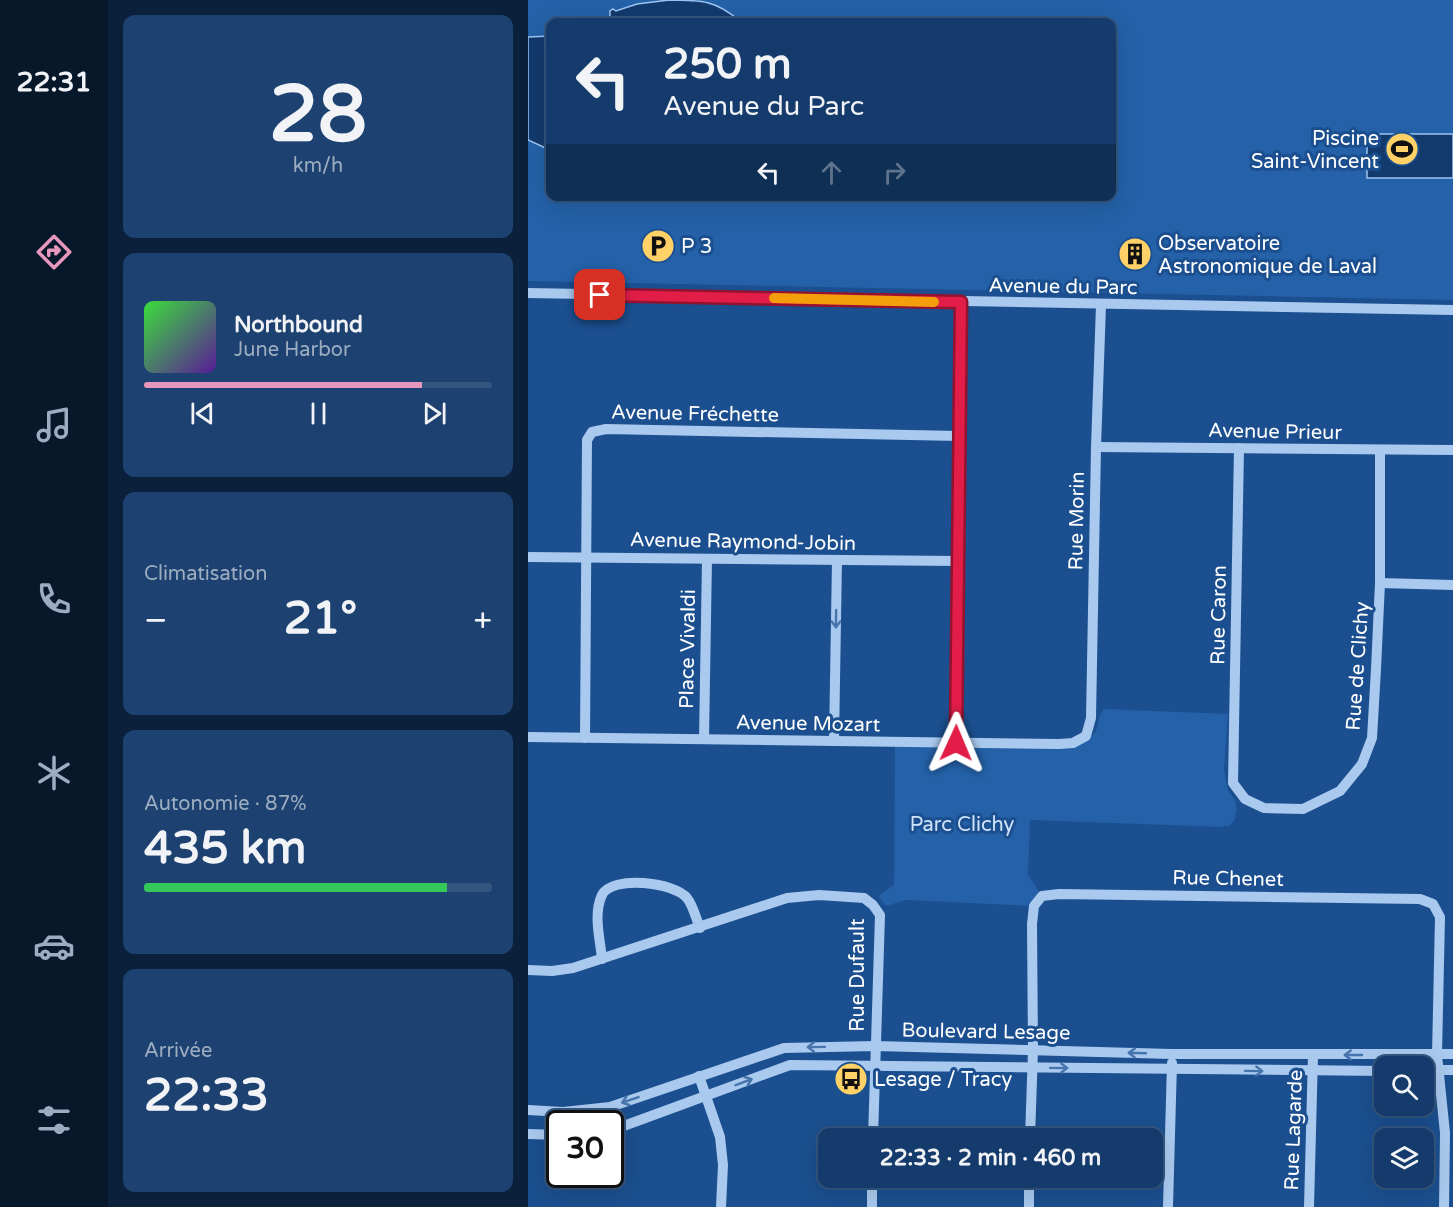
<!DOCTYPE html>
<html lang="fr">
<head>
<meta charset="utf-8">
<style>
	body { margin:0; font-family:"Varela Round",sans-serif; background:#1d4271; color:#f1f3f6; height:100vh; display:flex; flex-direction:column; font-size:22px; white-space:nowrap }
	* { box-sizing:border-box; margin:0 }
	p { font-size:20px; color:#9dadc1 }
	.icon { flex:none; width:33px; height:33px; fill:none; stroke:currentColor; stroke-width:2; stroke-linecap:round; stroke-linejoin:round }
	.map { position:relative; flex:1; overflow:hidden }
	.panel { display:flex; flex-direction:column; gap:15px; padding:15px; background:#0b203b; width:420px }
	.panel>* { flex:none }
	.top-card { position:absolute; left:18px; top:18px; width:570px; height:183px; border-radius:12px; box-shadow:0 6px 24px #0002,0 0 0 2px #33557e; background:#143b6b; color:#f1f3f6; overflow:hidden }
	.fabs { position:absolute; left:846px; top:1056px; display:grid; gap:12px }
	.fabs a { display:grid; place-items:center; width:60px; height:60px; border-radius:12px; background:#143b6b; box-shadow:0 6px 24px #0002,0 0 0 2px #33557e; font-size:30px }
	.speed { position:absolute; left:18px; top:1110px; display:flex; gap:12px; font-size:30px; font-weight:700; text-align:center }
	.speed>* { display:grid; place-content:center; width:78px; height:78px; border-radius:50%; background:#143b6b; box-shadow:0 6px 24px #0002,0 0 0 2px #33557e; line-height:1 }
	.speed .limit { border:3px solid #111; border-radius:9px; background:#fff; color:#111 }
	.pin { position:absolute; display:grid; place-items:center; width:51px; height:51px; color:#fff; margin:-26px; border-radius:12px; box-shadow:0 3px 9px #0006 }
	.me { position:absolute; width:66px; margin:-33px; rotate:1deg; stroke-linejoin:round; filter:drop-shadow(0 0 4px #0008) }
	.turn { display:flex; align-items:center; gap:21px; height:126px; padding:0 18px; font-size:27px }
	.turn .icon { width:78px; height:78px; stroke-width:2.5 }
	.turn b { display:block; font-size:42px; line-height:51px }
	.lanes { display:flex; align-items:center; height:57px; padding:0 18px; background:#0003; justify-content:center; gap:30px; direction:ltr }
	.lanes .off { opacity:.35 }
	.big { font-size:45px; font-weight:700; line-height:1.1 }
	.panel .widget { flex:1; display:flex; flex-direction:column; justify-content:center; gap:9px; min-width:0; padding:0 21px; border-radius:12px; background:#1d4271 }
	.panel .dial { align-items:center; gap:0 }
	.dial b { font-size:78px; line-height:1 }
	.song { display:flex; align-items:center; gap:18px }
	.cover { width:72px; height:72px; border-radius:9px; background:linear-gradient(135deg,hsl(120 70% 55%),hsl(270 70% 35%)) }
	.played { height:6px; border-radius:3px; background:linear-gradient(90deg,#e797bd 80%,#33557e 80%) }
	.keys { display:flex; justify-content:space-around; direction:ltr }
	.heat { display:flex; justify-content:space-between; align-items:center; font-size:33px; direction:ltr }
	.charge { height:9px; border-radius:4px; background:linear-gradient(90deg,#34c759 87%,#33557e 0) }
	.trip { position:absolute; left:290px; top:1128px; width:345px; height:60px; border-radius:12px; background:#143b6b; box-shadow:0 6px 24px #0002,0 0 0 2px #33557e; font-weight:700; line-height:60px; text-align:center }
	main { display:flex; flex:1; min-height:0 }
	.tabs { display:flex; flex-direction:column; width:108px; justify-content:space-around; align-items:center; background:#08182b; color:#9dadc1 }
	.tabs .icon { width:42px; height:42px }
	.tabs .active { color:#e797bd }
	.tabs b { font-size:27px; color:#f1f3f6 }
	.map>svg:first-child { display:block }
</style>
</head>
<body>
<main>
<nav class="tabs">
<b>22:31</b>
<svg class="icon active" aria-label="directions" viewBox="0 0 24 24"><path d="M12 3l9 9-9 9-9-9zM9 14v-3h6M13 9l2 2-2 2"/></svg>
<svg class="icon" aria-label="music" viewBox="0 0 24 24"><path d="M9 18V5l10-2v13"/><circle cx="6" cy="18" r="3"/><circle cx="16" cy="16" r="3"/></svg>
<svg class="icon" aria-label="phone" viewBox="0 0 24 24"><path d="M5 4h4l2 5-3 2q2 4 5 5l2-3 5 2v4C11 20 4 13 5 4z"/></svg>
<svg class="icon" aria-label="climate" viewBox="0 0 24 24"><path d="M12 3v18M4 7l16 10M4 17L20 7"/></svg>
<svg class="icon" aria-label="car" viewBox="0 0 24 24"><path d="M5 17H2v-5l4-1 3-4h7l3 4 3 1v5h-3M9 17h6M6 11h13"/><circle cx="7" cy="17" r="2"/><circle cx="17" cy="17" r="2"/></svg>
<svg class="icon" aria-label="filters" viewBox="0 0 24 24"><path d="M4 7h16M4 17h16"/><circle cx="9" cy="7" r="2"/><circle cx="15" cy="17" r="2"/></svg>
</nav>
<section class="panel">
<div class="widget dial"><b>28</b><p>km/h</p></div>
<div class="widget">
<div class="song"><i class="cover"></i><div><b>Northbound</b><p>June Harbor</p></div></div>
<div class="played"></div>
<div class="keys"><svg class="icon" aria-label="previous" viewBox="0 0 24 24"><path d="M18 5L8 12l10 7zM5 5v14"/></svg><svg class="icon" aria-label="pause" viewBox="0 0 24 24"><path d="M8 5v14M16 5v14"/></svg><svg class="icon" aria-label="next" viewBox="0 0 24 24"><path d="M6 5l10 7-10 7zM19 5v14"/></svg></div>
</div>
<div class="widget"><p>Climatisation</p>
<div class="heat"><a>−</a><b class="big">21°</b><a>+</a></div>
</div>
<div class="widget"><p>Autonomie · 87%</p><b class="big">435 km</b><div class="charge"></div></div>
<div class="widget"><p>Arrivée</p><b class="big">22:33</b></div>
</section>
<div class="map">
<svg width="925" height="1207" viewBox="0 0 925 1207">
	<rect width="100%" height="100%" fill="#1b4f8f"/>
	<g fill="#2461a8" fill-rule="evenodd">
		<path d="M 0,0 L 925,0 L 925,300 L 0,281 ZM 22,22 L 584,22 L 584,196 L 22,196 Z"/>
		<path d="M 576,709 L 700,714 L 696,770 L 700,790 L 707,800 L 709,809 L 706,821 L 701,826 L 694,827 L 502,820 L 500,875 L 514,896 L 506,906 L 378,900 L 358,906 L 350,896 L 366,885 L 367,745 L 556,742 C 577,729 565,722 576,709 Z"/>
	</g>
	<g fill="#123a6d" stroke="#9cc4f0" stroke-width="1.5">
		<path d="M 141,0 C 173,0 188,0 213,22 L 73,22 L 82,16 L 82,11 L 85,9 L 88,11 L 109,4 Z"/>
		<path d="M 22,36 L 22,150 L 0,140 L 0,37 Z"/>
		<rect x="839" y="134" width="86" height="44"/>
	</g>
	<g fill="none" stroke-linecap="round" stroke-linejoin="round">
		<g stroke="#a9c9ee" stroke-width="10">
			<path d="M 0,293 L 925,310"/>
			<path d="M 568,447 L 925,450"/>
			<path d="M 711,448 L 705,783 L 717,799 L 736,808 L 775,809 L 812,791 L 834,764 L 844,738 L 848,669 L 852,583 L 852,450"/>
			<path d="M 0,557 L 430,561"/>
			<path d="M 852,583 L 925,585"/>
			<path d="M 0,737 L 531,744 L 545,743 L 558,736 L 563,718 L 568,447 L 573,305"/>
			<path d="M 57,738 L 59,440 L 64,432 L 78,429 L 431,436"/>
			<path d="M 176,739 L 179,559"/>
			<path d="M 306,741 L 309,560"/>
			<path d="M 428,743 L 433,302"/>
			<path d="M 74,959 C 72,938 65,914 74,895 C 84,875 146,882 159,898 C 165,905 168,919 172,928"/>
			<path d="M 0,970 L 24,971 L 45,968 L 259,898 L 291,895 L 336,898 L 345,905 L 352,915 L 345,1138"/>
			<path d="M 896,1070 L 925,1070"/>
			<path d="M 171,1076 L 192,1137 L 195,1165 L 193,1207"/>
			<path d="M 0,1110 L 35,1112 L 82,1107 L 256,1048 L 347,1046 L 644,1054 L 925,1054"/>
			<path d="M 82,1131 L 262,1065 L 856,1071"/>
			<path d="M 0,1134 L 32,1135"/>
			<path d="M 502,1138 L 505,1050 L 504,924 L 506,906 L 514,896 L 531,894 L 892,899 L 905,904 L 912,917 L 909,1055 L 917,1133 L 916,1207"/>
			<path d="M 344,1207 L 344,1178"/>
			<path d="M 501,1207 L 501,1178"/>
			<path d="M 640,1207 L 644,1063"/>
			<path d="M 781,1207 L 785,1055"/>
		</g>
	</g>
	<defs><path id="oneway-shaft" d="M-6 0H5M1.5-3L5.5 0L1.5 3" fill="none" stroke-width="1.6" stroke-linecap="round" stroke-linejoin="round" transform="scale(1.5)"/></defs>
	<g stroke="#4674ac">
		<use href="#oneway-shaft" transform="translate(308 619) rotate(91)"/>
		<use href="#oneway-shaft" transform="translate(288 1047) rotate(179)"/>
		<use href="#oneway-shaft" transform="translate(609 1053) rotate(-178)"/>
		<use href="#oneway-shaft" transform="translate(825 1055) rotate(-180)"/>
		<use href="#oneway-shaft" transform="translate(531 1068) rotate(1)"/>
		<use href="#oneway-shaft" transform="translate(726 1071) rotate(1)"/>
		<use href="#oneway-shaft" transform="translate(216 1082) rotate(-21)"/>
		<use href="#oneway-shaft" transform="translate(102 1100) rotate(161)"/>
	</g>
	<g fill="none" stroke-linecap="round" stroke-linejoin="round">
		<defs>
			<path id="route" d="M 72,295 L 433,302 L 428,743"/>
		</defs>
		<use href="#route" stroke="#92132f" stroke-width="15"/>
		<use href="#route" stroke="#e11d48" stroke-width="10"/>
		<path stroke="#f59e0b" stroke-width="10" d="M 246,298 L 406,302"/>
	</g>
	<defs>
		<symbol id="stadium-disc" viewBox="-11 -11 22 22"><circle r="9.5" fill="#ffd166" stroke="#1b4f8f"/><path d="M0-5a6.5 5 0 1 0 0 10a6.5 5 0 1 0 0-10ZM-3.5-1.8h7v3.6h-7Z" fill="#111"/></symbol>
		<symbol id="parking-disc" viewBox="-11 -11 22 22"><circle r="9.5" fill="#ffd166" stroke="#1b4f8f"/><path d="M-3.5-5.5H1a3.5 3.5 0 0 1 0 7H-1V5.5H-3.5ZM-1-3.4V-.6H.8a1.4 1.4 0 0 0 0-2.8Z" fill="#111"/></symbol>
		<symbol id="building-disc" viewBox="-11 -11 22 22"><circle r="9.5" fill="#ffd166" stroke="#1b4f8f"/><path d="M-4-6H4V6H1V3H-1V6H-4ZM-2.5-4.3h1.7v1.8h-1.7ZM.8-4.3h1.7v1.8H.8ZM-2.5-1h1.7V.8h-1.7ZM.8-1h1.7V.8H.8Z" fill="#111"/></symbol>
		<symbol id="bus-disc" viewBox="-11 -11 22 22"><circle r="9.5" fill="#ffd166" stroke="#1b4f8f"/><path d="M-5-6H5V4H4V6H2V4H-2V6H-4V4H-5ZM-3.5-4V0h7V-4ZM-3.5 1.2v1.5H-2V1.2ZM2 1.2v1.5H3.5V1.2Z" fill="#111"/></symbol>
	</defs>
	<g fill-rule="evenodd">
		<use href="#stadium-disc" x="855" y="130" width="38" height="38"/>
		<use href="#parking-disc" x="111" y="227" width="38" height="38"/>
		<use href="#building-disc" x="588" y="235" width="38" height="38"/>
		<use href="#bus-disc" x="304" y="1060" width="38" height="38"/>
	</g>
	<g text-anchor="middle" stroke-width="6" stroke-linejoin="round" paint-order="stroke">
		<g font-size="20" fill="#fff" stroke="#1b4f8f" text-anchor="start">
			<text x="851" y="145" text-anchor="end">Piscine<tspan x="851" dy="23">Saint-Vincent</tspan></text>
			<text x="630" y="250">Observatoire<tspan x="630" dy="23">Astronomique de Laval</tspan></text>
			<text x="153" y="253">P 3</text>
			<text x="346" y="1086">Lesage / Tracy</text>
		</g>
		<g font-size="20" fill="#fff" stroke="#1b4f8f">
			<text transform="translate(535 286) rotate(1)" y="7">Avenue du Parc</text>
			<text transform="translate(167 413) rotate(1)" y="7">Avenue Fréchette</text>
			<text transform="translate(747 431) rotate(1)" y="7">Avenue Prieur</text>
			<text transform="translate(548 521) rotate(-89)" y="7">Rue Morin</text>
			<text transform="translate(215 541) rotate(1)" y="7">Avenue Raymond-Jobin</text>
			<text transform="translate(690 615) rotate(-89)" y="7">Rue Caron</text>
			<text transform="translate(159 649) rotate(-89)" y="7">Place Vivaldi</text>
			<text transform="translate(829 666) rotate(-86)" y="7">Rue de Clichy</text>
			<text transform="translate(280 723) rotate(1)" y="7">Avenue Mozart</text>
			<text transform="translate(700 878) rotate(1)" y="7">Rue Chenet</text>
			<text transform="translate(329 975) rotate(-90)" y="7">Rue Dufault</text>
			<text transform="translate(458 1031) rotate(1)" y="7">Boulevard Lesage</text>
			<text transform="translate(765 1130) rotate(-88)" y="7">Rue Lagarde</text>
		</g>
		<g font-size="20" fill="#cfe3fa" stroke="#1b4f8f">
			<text x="434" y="831">Parc Clichy</text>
		</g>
	</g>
</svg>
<div class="fabs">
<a><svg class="icon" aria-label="search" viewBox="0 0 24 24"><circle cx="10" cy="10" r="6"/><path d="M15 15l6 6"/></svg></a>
<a><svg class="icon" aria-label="layers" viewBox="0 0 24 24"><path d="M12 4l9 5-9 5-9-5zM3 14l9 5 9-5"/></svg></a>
</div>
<div class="speed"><div class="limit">30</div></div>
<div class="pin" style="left:72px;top:295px;background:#d93025"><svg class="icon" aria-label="arrive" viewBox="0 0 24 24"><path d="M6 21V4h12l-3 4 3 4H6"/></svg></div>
<svg class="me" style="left:428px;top:743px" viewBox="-20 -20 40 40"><path d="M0-17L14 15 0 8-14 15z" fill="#e11d48" stroke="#fff" stroke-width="4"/></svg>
<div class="trip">22:33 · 2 min · 460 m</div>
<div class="top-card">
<div class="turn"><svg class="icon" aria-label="left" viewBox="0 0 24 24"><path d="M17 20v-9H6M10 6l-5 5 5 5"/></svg><div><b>250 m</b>Avenue du Parc</div></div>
<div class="lanes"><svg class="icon" aria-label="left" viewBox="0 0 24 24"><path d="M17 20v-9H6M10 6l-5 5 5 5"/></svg><svg class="icon off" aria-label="ahead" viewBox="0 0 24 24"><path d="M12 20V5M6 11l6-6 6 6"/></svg><svg class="icon off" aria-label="right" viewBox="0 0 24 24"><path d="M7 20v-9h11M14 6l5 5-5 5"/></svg></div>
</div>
</div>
</main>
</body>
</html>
